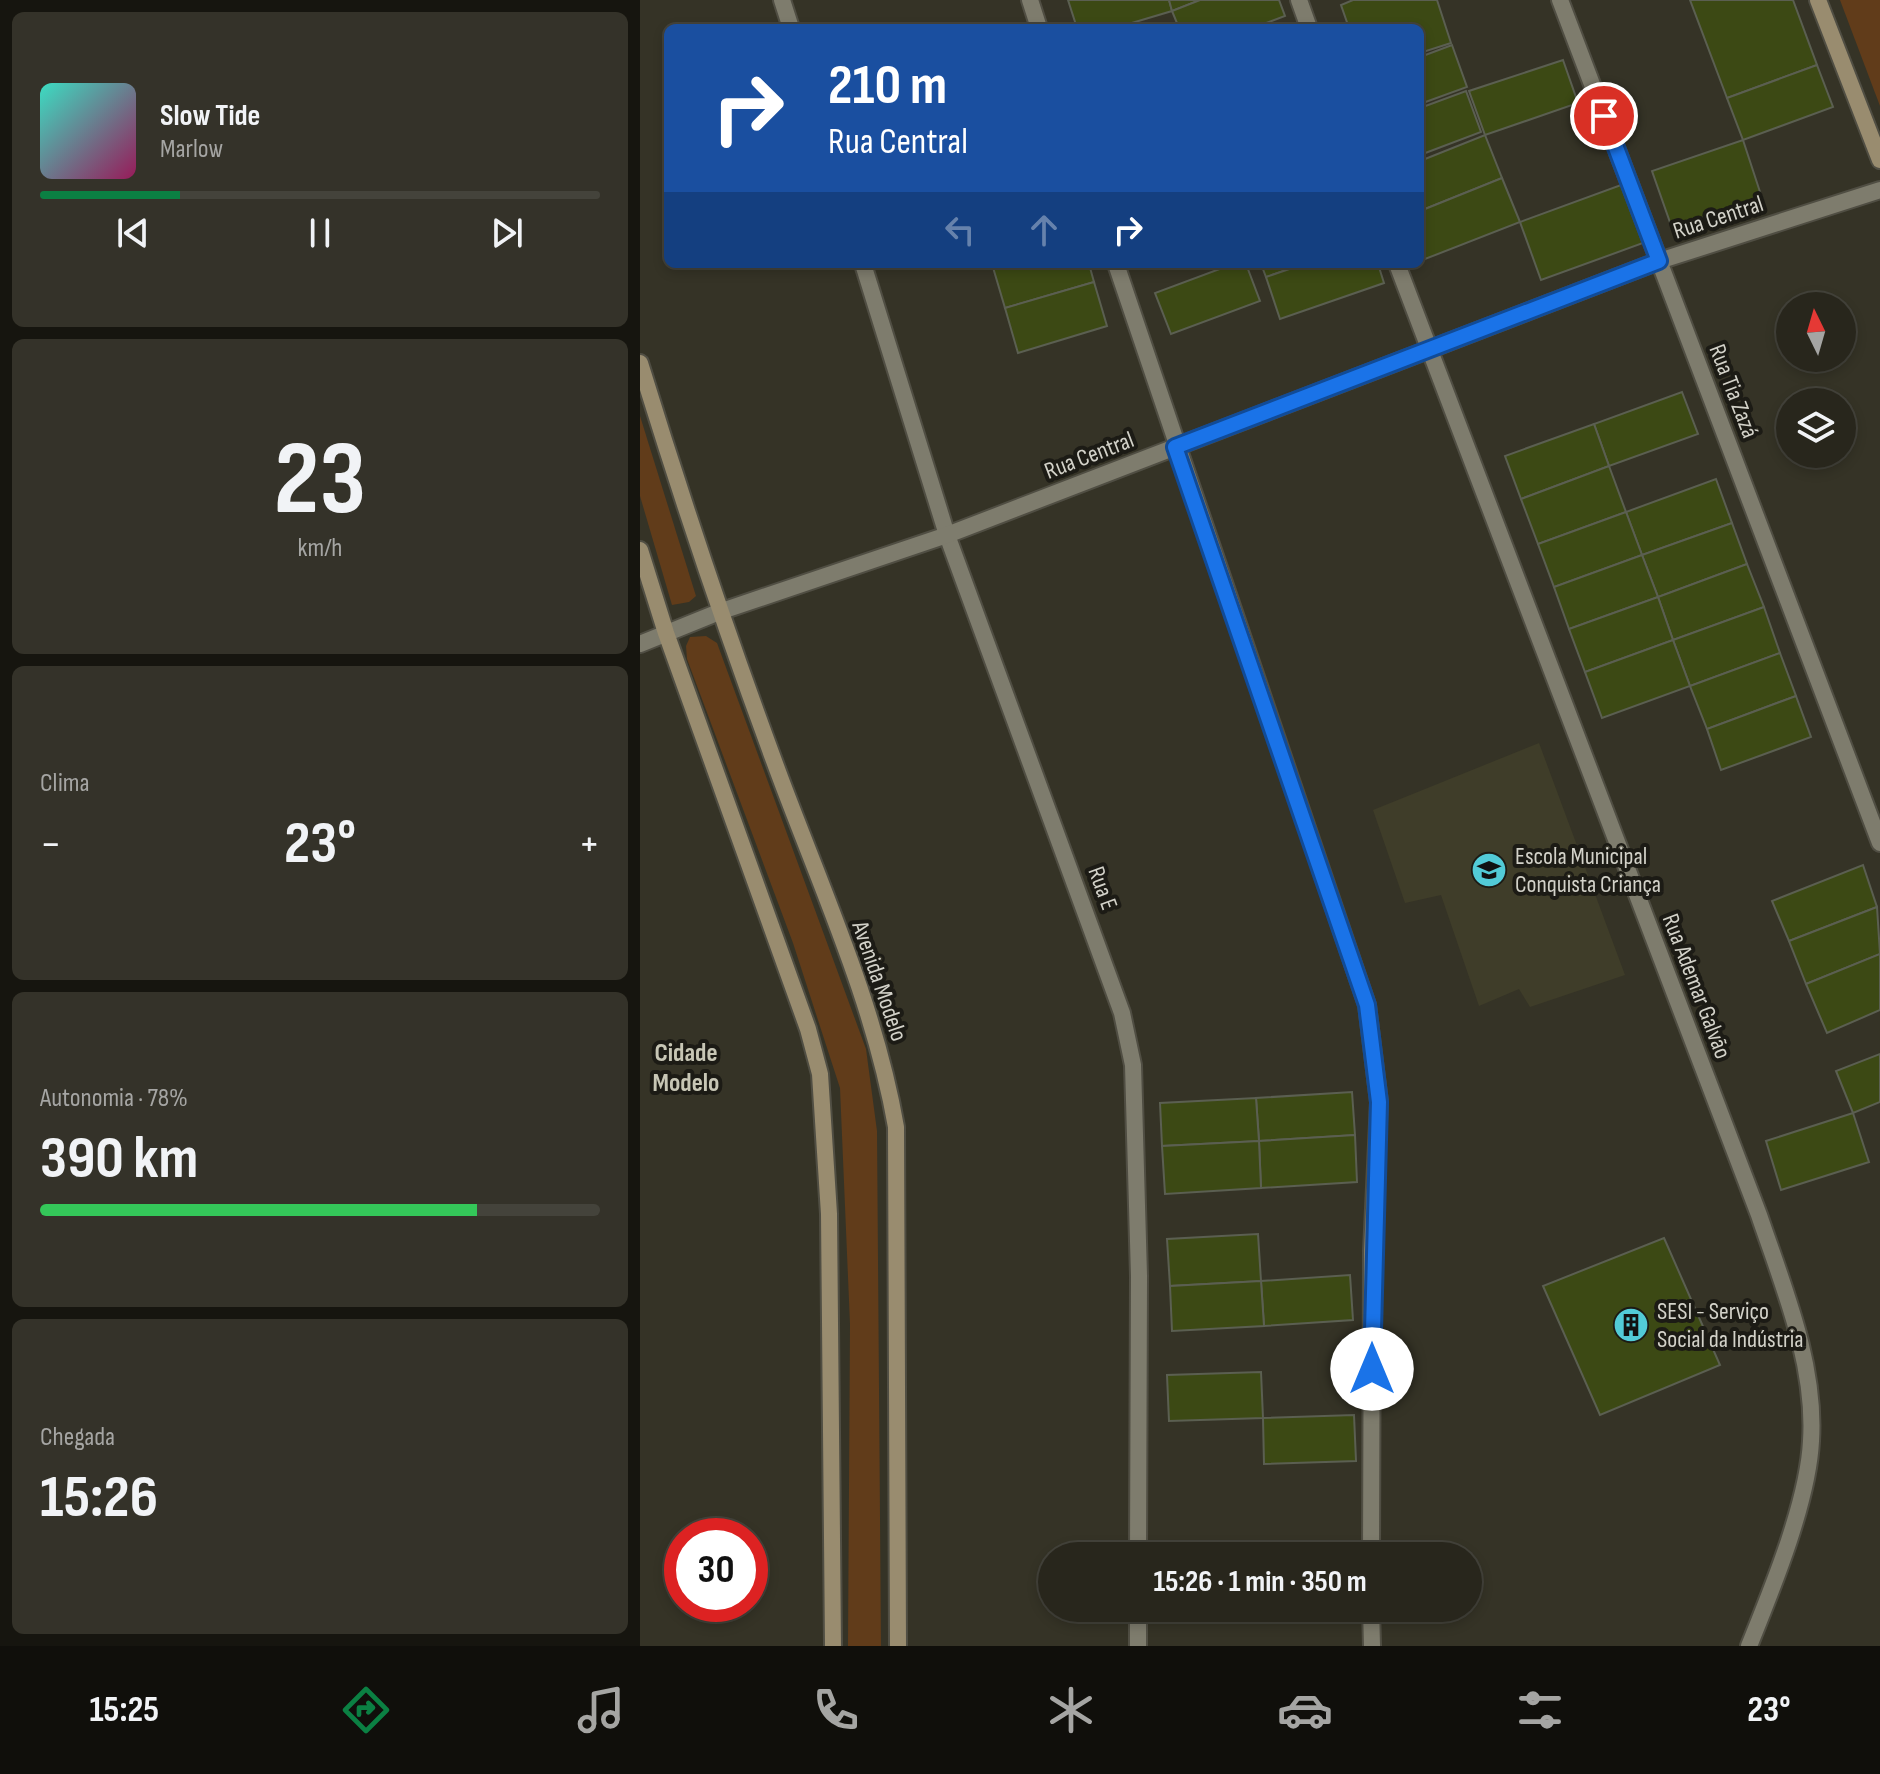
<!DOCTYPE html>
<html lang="pt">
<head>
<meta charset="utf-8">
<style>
	body { margin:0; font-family:"Sofia Sans Condensed",sans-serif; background:#343229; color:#f1f3f6; height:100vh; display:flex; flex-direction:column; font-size:30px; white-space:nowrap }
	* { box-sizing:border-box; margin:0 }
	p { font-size:26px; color:#a5a5a3 }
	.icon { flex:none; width:44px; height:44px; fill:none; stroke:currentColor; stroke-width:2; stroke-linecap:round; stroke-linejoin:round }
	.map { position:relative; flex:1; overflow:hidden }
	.sheet { display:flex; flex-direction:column; gap:12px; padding:12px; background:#16150f; width:640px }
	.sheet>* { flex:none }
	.hud { position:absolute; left:24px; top:24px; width:760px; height:244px; border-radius:12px; box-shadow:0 4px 12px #0003,0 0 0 2px #44433b; background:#1a4fa0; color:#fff; overflow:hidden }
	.needle { width:52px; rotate:355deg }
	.fabs { position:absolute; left:1136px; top:292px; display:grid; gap:16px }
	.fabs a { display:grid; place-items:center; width:80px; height:80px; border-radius:50%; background:#28261c; box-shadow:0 4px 12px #0003,0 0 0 2px #44433b; font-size:40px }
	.speed { position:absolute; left:24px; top:1518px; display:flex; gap:16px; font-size:40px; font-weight:700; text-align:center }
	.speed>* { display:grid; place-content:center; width:104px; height:104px; border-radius:50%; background:#28261c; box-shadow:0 4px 12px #0003,0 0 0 2px #44433b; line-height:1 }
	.speed .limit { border:12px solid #d22; background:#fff; color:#111 }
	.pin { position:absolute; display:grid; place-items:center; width:68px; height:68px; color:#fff; margin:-34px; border:4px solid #fff; border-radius:50%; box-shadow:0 2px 8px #0007 }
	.me { position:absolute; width:88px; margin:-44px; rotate:0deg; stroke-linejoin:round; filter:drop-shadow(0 0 6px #0008) }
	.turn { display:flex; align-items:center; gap:28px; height:168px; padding:0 32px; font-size:36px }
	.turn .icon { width:104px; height:104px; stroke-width:2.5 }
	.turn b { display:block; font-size:56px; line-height:68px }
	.lanes { display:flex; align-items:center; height:76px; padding:0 32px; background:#0003; justify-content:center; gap:40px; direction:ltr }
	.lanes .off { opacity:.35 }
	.big { font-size:60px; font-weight:700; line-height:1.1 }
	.sheet .widget { flex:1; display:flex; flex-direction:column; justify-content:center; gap:12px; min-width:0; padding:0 28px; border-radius:12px; background:#343229 }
	.sheet .dial { align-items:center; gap:0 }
	.dial b { font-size:104px; line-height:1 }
	.song { display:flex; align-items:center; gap:24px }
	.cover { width:96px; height:96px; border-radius:12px; background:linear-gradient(135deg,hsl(170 70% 55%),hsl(330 70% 35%)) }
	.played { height:8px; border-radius:4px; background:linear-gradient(90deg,#0b8043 25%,#44433b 25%) }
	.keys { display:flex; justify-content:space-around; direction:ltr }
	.heat { display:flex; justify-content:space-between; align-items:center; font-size:44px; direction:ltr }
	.charge { height:12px; border-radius:6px; background:linear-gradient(90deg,#34c759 78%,#44433b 0) }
	.trip { position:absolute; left:398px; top:1542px; width:444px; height:80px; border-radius:40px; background:#28261c; box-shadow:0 4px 12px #0003,0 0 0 2px #44433b; font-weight:700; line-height:80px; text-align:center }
	.tab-bar { display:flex; height:128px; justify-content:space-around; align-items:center; background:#100f0b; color:#a5a5a3 }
	.tab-bar .icon { width:56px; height:56px }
	.tab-bar .current { color:#0b8043 }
	.tab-bar b { font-size:36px; color:#f1f3f6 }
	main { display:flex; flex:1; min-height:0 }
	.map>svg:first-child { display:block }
</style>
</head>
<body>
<main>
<section class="sheet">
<div class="widget">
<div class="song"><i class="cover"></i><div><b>Slow Tide</b><p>Marlow</p></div></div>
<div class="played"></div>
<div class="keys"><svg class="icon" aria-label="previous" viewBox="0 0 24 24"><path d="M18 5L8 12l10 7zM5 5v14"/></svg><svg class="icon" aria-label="pause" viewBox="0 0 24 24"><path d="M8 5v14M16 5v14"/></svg><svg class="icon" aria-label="next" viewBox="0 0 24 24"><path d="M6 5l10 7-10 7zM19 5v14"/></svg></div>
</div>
<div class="widget dial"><b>23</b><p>km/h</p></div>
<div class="widget"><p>Clima</p>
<div class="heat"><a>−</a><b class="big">23°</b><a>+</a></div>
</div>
<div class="widget"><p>Autonomia · 78%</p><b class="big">390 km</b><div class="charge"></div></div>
<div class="widget"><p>Chegada</p><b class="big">15:26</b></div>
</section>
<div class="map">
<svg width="1240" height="1646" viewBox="0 0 1240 1646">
	<rect width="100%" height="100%" fill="#353326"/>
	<path fill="#3f3d29" d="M 899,743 L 985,975 L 890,1007 L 879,989 L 839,1006 L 801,895 L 765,903 L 733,810 Z"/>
	<g fill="#613c1a">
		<path d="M 1200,0 L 1240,0 L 1240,106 Z"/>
		<path d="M 0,416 L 56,596 L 49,602 L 32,605 L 0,496 Z"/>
		<path d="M 66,636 L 77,643 L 226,1049 L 237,1131 L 241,1646 L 208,1646 L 210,1324 L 200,1088 L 153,943 L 47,659 L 46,646 L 50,637 Z"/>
	</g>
	<g fill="#3c4914" stroke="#5b5f51" stroke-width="2">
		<path d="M 428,0 L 529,0 L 532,11 L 475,28 L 437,28 Z"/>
		<path d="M 529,0 L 560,0 L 532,11 Z"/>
		<path d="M 560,0 L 639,0 L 645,16 L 613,28 L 539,28 L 532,11 Z"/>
		<path d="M 713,0 L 797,0 L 811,43 L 780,53 L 780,28 L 709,28 L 701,5 Z"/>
		<path d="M 1050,0 L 1153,0 L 1177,65 L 1087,98 Z"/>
		<path d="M 812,45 L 827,87 L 780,104 L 780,57 Z"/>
		<path d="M 923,60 L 938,103 L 845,135 L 829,91 Z"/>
		<path d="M 1177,65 L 1193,107 L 1103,140 L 1087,98 Z"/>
		<path d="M 826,91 L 841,132 L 780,155 L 780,108 Z"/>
		<path d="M 845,135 L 862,178 L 780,211 L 780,161 Z"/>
		<path d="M 1103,140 L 1122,198 L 1032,228 L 1012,171 Z"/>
		<path d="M 862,178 L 880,222 L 785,259 L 780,247 L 780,211 Z"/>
		<path d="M 981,185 L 1003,243 L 901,280 L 880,222 Z"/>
		<path d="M 352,264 L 449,264 L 454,282 L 365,308 Z"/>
		<path d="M 593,264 L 606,264 L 620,301 L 531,334 L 515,293 Z"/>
		<path d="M 621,264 L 664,264 L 626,277 Z"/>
		<path d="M 664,264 L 738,264 L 744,283 L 640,319 L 626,277 Z"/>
		<path d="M 454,282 L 467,326 L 378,353 L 365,308 Z"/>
		<path d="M 1042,392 L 1058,434 L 969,466 L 954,424 Z"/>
		<path d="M 954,424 L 969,466 L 881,499 L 865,456 Z"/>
		<path d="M 969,466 L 986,512 L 898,544 L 881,499 Z"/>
		<path d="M 1076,479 L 1092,523 L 1002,555 L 986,512 Z"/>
		<path d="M 986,512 L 1002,555 L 914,587 L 898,544 Z"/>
		<path d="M 1092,523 L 1107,564 L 1018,597 L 1002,555 Z"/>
		<path d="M 1002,555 L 1018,597 L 929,629 L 914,587 Z"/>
		<path d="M 1107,564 L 1124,607 L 1033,640 L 1018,597 Z"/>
		<path d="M 1018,597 L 1033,640 L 945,672 L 929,629 Z"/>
		<path d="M 1124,607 L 1140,653 L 1050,686 L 1033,640 Z"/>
		<path d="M 1033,640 L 1050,686 L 962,718 L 945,672 Z"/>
		<path d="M 1140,653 L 1156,696 L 1067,729 L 1050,686 Z"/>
		<path d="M 1156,696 L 1171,737 L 1081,770 L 1067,729 Z"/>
		<path d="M 1223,865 L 1237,907 L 1149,941 L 1132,901 Z"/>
		<path d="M 1237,907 L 1240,954 L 1166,984 L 1149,941 Z"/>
		<path d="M 1240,954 L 1240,1010 L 1187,1033 L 1166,984 Z"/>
		<path d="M 1240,1054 L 1240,1102 L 1213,1113 L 1196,1071 Z"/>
		<path d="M 712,1092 L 715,1135 L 619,1141 L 616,1098 Z"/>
		<path d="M 616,1098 L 619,1141 L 522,1146 L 520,1103 Z"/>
		<path d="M 1213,1113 L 1229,1162 L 1141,1190 L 1126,1141 Z"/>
		<path d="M 715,1135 L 717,1182 L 621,1188 L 619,1141 Z"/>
		<path d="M 619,1141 L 621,1188 L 525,1194 L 522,1146 Z"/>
		<path d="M 618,1234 L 621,1281 L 530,1286 L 527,1239 Z"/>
		<path d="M 1024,1238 L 1080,1365 L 960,1415 L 903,1286 Z"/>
		<path d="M 710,1275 L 713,1320 L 624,1326 L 621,1281 Z"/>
		<path d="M 621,1281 L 624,1326 L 532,1331 L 530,1286 Z"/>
		<path d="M 621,1372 L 623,1418 L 529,1421 L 527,1375 Z"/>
		<path d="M 714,1415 L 716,1461 L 624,1464 L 623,1418 Z"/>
	</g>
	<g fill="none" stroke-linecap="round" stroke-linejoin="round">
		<defs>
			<g id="street">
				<path d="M 142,0 L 151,28"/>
				<path d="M 390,0 L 399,28"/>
				<path d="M 659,0 L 669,28"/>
				<path d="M 920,0 L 1240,843"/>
				<path d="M 223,264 L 307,535 L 482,1013 L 493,1065 L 499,1276 L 498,1556"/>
				<path d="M 476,264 L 727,1005 L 739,1102 L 732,1251 L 731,1556"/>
				<path d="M 757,264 L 1119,1215 C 1143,1286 1176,1364 1171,1441 C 1168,1502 1132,1589 1109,1646"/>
				<path d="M 0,644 L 79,612 L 307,535 L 1019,261 L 1240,190"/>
				<path d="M 498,1608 L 498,1646"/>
				<path d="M 731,1608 L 732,1646"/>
			</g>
			<g id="secondary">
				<path d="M 1178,0 L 1240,160"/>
				<path d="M 0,363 C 43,503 89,640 140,777 C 183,892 235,1006 256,1127 L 258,1646"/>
				<path d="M 0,550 L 26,633 L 168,1029 L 180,1074 L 189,1214 L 193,1646"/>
			</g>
		</defs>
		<use href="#street" stroke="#504e43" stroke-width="20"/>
		<use href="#secondary" stroke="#504e43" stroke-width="20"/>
		<use href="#street" stroke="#7e7c6d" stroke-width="16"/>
		<use href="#secondary" stroke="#998c6f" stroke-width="16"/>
	</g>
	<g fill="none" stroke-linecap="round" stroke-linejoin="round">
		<defs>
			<path id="route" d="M 732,1369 L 739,1102 L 727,1005 L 535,447 L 1019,261 L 964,116"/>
		</defs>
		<use href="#route" stroke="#114b97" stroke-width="20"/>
		<use href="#route" stroke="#1a73e8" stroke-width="14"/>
	</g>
	<defs>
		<symbol id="school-disc" viewBox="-11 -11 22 22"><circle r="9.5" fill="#52cbd7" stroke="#1c1b15"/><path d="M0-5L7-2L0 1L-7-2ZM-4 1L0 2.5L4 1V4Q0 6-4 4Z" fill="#111"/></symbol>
		<symbol id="building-disc" viewBox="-11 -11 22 22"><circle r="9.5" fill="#52cbd7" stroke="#1c1b15"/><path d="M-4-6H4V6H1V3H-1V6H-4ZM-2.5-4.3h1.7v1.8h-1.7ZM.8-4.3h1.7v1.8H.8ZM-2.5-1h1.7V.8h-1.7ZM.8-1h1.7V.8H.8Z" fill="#111"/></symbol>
	</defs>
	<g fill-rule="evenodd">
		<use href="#school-disc" x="829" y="850" width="40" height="40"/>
		<use href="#building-disc" x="971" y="1305" width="40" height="40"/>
	</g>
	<g text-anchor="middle" stroke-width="8" stroke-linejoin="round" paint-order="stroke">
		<g font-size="24" fill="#d3d2c9" stroke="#1c1b15">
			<text transform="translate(1078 217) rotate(-18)" y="8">Rua Central</text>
			<text transform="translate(1094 391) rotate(69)" y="8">Rua Tia Zazá</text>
			<text transform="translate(449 455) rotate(-21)" y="8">Rua Central</text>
			<text transform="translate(463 888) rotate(70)" y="8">Rua E</text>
			<text transform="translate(240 981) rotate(71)" y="8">Avenida Modelo</text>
			<text transform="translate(1057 986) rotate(69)" y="8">Rua Ademar Galvão</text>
		</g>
		<g font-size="24" fill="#d3d2c9" stroke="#1c1b15" text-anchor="start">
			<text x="875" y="864">Escola Municipal<tspan x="875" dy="28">Conquista Criança</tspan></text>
			<text x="1017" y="1319">SESI - Serviço<tspan x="1017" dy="28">Social da Indústria</tspan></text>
		</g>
		<g font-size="26" font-weight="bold" fill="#c7c6b5" stroke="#1c1b15">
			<text x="46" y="1061">Cidade<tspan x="46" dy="30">Modelo</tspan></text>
		</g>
	</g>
</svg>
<div class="fabs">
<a><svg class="needle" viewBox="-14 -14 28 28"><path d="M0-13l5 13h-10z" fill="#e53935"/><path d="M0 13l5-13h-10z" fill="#a5a5a3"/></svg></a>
<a><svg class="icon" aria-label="layers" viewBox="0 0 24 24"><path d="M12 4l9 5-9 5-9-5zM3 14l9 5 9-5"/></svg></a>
</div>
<div class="speed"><div class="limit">30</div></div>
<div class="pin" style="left:964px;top:116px;background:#d93025"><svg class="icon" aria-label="arrive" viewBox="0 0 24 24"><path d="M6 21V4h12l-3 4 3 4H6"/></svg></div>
<svg class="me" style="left:732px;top:1369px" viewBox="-20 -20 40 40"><circle r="19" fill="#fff"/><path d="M0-13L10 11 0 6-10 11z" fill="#1a73e8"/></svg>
<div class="trip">15:26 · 1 min · 350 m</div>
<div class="hud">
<div class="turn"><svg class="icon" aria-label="right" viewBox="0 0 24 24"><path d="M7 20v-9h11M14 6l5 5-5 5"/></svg><div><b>210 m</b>Rua Central</div></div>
<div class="lanes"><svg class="icon off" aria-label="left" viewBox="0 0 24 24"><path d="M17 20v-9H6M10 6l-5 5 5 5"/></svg><svg class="icon off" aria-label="ahead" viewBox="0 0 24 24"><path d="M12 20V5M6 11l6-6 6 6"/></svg><svg class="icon" aria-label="right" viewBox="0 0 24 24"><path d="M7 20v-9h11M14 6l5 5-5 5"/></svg></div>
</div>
</div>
</main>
<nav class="tab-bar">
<b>15:25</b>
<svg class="icon current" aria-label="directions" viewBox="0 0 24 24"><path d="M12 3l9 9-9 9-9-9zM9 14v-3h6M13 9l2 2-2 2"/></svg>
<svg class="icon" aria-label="music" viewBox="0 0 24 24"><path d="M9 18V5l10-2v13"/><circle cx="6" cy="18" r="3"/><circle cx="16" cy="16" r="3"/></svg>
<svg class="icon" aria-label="phone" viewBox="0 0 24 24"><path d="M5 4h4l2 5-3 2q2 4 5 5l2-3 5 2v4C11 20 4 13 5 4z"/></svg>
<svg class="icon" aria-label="climate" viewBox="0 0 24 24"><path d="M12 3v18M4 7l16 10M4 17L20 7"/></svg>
<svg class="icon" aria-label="car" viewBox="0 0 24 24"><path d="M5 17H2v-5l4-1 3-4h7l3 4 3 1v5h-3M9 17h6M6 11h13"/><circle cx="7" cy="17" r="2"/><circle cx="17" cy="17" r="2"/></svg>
<svg class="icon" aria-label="filters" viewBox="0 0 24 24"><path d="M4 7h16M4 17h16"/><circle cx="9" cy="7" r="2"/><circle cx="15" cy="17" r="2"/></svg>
<b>23°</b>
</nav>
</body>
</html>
